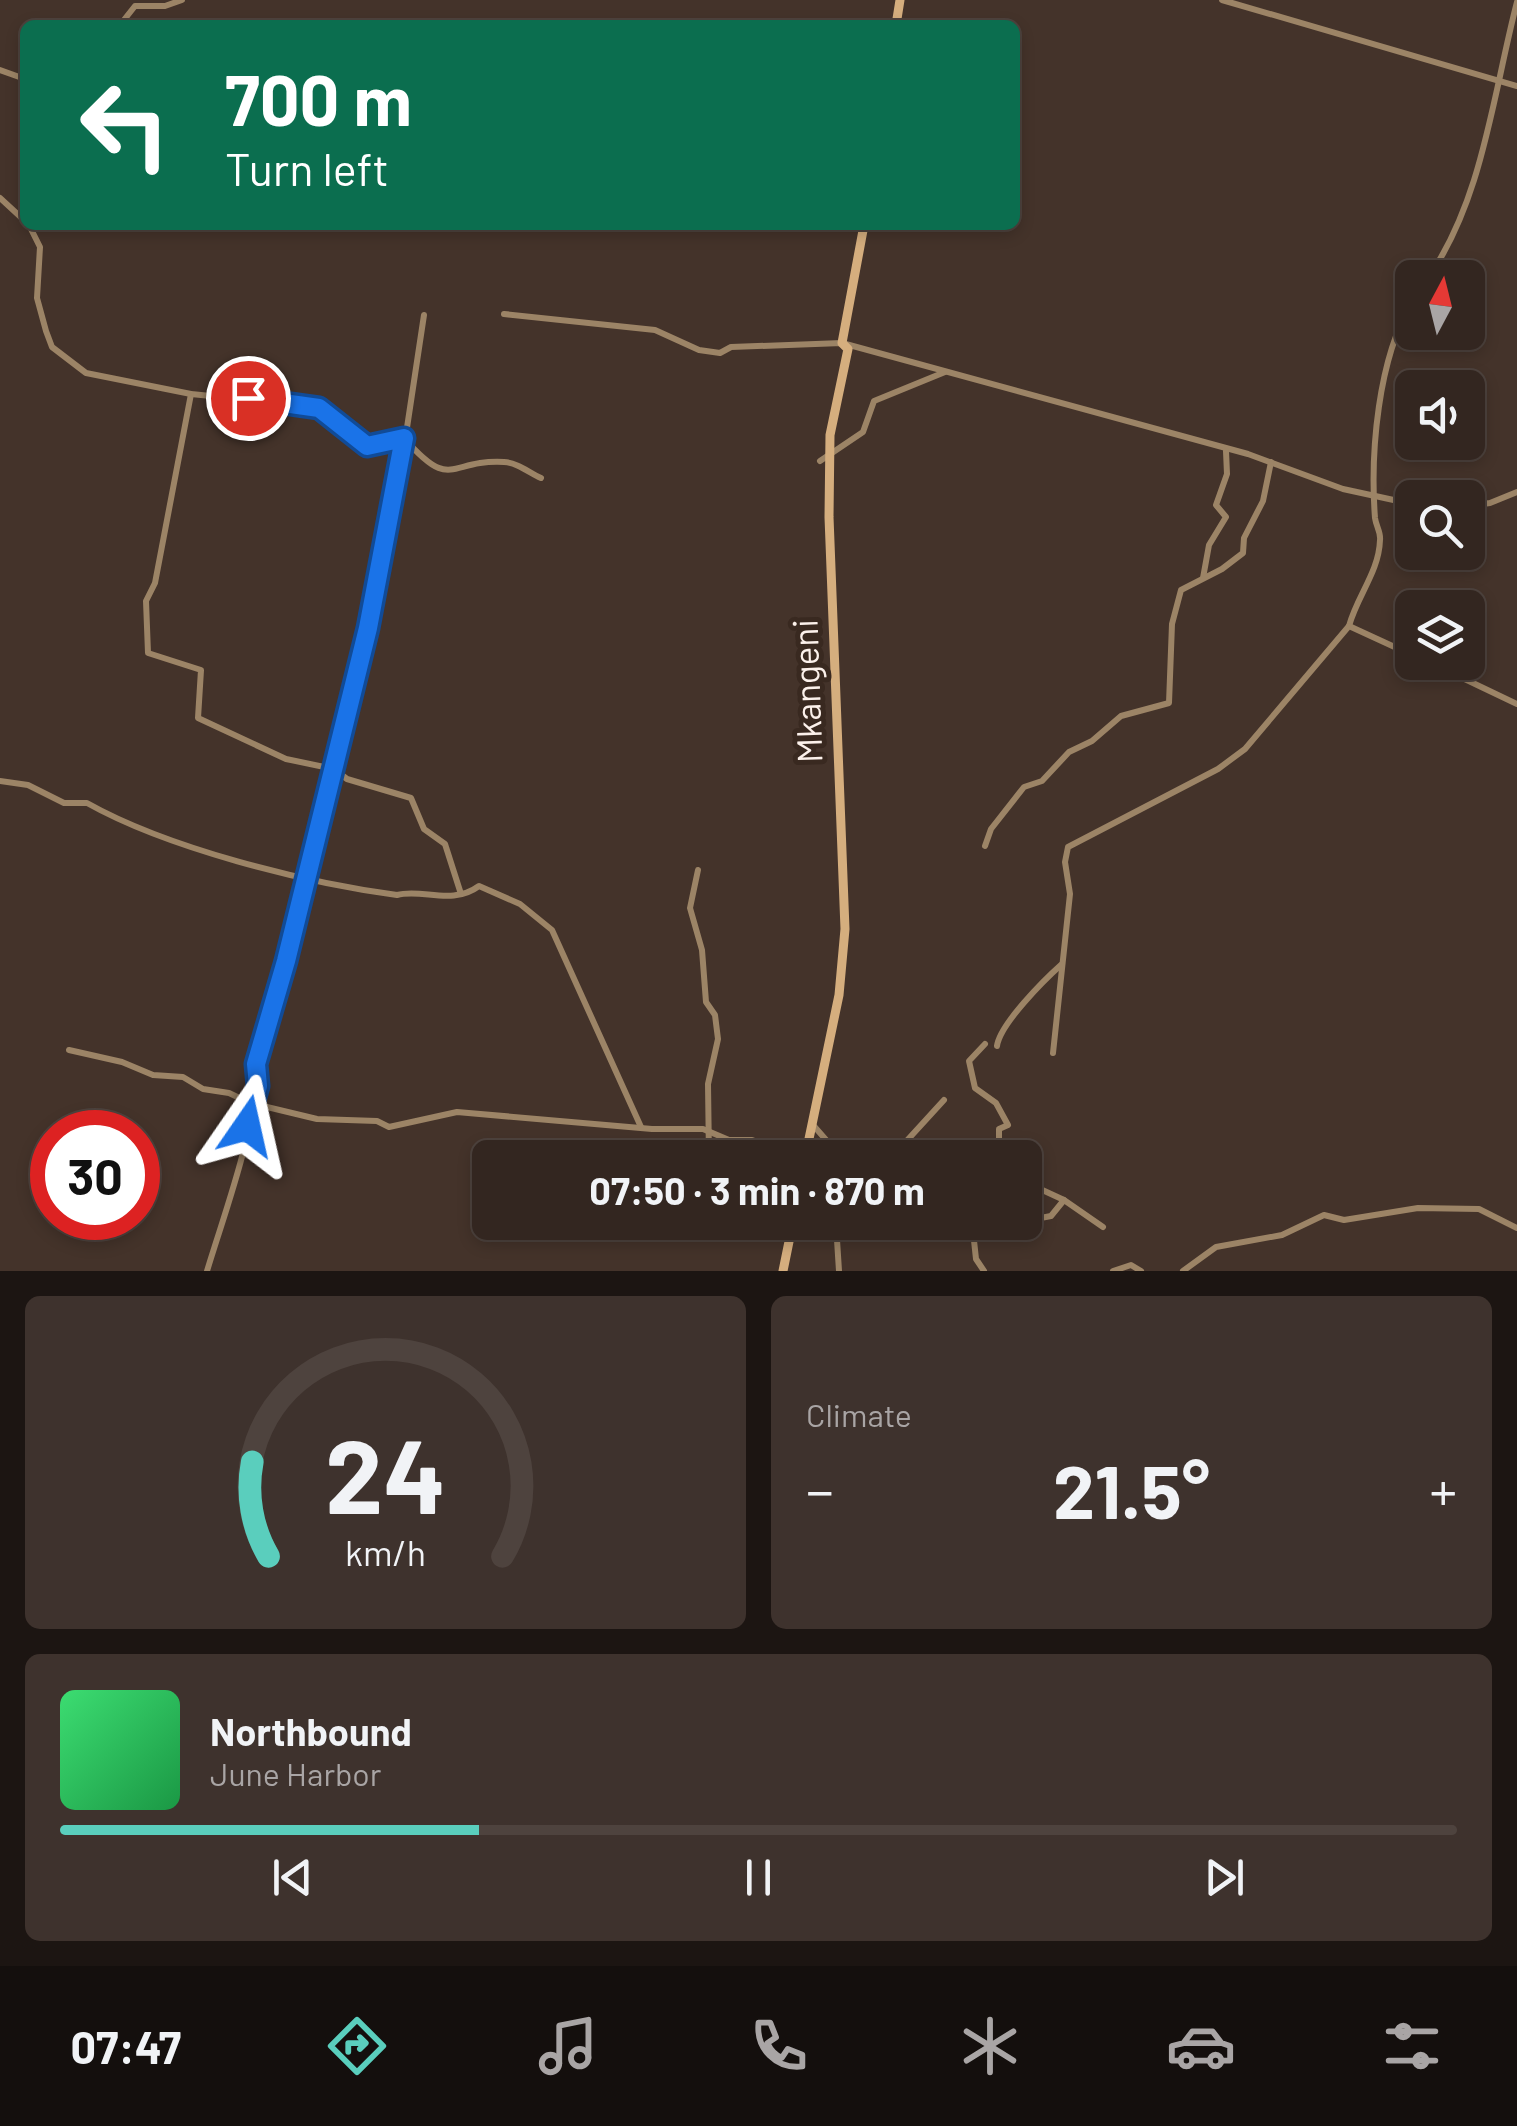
<!DOCTYPE html>
<html lang="en">
<head>
<meta charset="utf-8">
<style>
	body { margin:0; font-family:Barlow,sans-serif; background:#3e322d; color:#f1f3f6; height:100vh; display:flex; flex-direction:column; font-size:38px; white-space:nowrap }
	* { box-sizing:border-box; margin:0 }
	p { font-size:32px; color:#a9a5a5 }
	.icon { flex:none; width:55px; height:55px; fill:none; stroke:currentColor; stroke-width:2; stroke-linecap:round; stroke-linejoin:round }
	.map { position:relative; height:1271px; overflow:hidden }
	.panel { display:flex; flex-direction:column; gap:25px; padding:25px; background:#1c1512; flex:1 }
	.panel>* { flex:none }
	.hud { position:absolute; left:20px; top:20px; width:1000px; height:210px; border-radius:15px; box-shadow:0 5px 15px #0003,0 0 0 2px #4e433e; background:#0b6e4f; color:#fff; overflow:hidden }
	.needle { width:65px; rotate:7deg }
	.tools { position:absolute; left:1395px; top:260px; display:grid; gap:20px }
	.tools a { display:grid; place-items:center; width:90px; height:90px; border-radius:15px; background:#332620; box-shadow:0 5px 15px #0003,0 0 0 2px #4e433e; font-size:50px }
	.speed { position:absolute; left:30px; top:1110px; display:flex; gap:20px; font-size:50px; font-weight:700; text-align:center }
	.speed>* { display:grid; place-content:center; width:130px; height:130px; border-radius:50%; background:#332620; box-shadow:0 5px 15px #0003,0 0 0 2px #4e433e; line-height:1 }
	.speed .limit { border:15px solid #d22; background:#fff; color:#111 }
	.pin { position:absolute; display:grid; place-items:center; width:85px; height:85px; color:#fff; margin:-42px; border:5px solid #fff; border-radius:50%; box-shadow:0 2px 10px #0007 }
	.me { position:absolute; width:110px; margin:-55px; rotate:11deg; stroke-linejoin:round; filter:drop-shadow(0 0 8px #0008) }
	.turn { display:flex; align-items:center; gap:35px; height:210px; padding:0 40px; font-size:45px }
	.turn .icon { width:130px; height:130px; stroke-width:2.5 }
	.turn b { display:block; font-size:70px; line-height:85px }
	.big { font-size:75px; font-weight:700; line-height:1.1 }
	.panel .tile { flex:1; display:flex; flex-direction:column; justify-content:center; gap:15px; min-width:0; padding:0 35px; border-radius:15px; background:#3e322d }
	.panel .dial { align-items:center; gap:0 }
	.dial svg { height:260px; overflow:visible; fill:none; stroke:#4e433e; stroke-width:7; stroke-linecap:round; text-anchor:middle }
	.dial text { fill:#f1f3f6; stroke:none }
	.song { display:flex; align-items:center; gap:30px }
	.cover { width:120px; height:120px; border-radius:15px; background:linear-gradient(135deg,hsl(140 70% 55%),hsl(140 70% 35%)) }
	.played { height:10px; border-radius:5px; background:linear-gradient(90deg,#5acebd 30%,#4e433e 30%) }
	.keys { display:flex; justify-content:space-around; direction:ltr }
	.heat { display:flex; justify-content:space-between; align-items:center; font-size:55px; direction:ltr }
	.panel .tiles { flex:1; display:grid; gap:25px; grid-template-columns:1fr 1fr }
	.tile:last-child { grid-column:span 2 }
	.trip { position:absolute; left:472px; top:1140px; width:570px; height:100px; border-radius:15px; background:#332620; box-shadow:0 5px 15px #0003,0 0 0 2px #4e433e; font-weight:700; line-height:100px; text-align:center }
	.dock { display:flex; height:160px; justify-content:space-around; align-items:center; background:#140f0d; color:#a9a5a5 }
	.dock .icon { width:70px; height:70px }
	.dock .on { color:#5acebd }
	.dock b { font-size:45px; color:#f1f3f6 }
	.map>svg:first-child { display:block }
</style>
</head>
<body>
<div class="map">
<svg width="1517" height="1271" viewBox="0 0 1517 1271">
	<rect width="100%" height="100%" fill="#44332a"/>
	<g fill="none" stroke-linecap="round" stroke-linejoin="round">
		<g stroke="#9c8466" stroke-width="6">
			<path d="M 1222,0 L 1517,86"/>
			<path d="M 120,25 L 135,6 L 165,6 L 182,0"/>
			<path d="M 0,70 L 25,79"/>
			<path d="M 0,198 L 25,221"/>
			<path d="M 29,225 L 40,247 L 37,298 L 46,331 L 52,347 L 86,373 L 191,394 L 319,407 L 367,445 L 404,438 C 452,493 448,459 504,462 C 518,463 528,472 541,478"/>
			<path d="M 1428,278 C 1483,199 1493,94 1517,2"/>
			<path d="M 504,314 L 655,330 L 699,350 L 720,353 L 731,347 L 842,343 L 1248,454 L 1343,489 L 1412,504"/>
			<path d="M 191,394 L 155,583 L 146,601 L 148,653 L 201,670 L 198,718 L 286,759 L 334,769 L 347,779 L 411,798 L 424,829 L 445,844 L 461,894"/>
			<path d="M 820,461 L 863,432 L 874,401 L 945,372"/>
			<path d="M 1468,506 L 1490,503 L 1517,492"/>
			<path d="M 1203,578 L 1209,545 L 1226,517 L 1216,505 L 1227,474 L 1226,451"/>
			<path d="M 1349,626 C 1357,596 1379,572 1380,540 C 1381,532 1376,526 1375,518 C 1370,453 1378,359 1412,302"/>
			<path d="M 1429,662 L 1517,704"/>
			<path d="M 0,781 L 28,785 L 64,803 L 87,803 C 167,848 305,883 397,895 C 422,888 452,906 479,886 L 520,904 L 552,930 L 641,1127"/>
			<path d="M 985,846 L 991,829 L 1024,787 L 1042,781 L 1069,752 L 1092,741 L 1121,716 L 1169,703 L 1172,624 L 1181,590 L 1222,569 L 1243,553 L 1244,538 L 1263,501 L 1271,462"/>
			<path d="M 698,870 L 690,908 L 702,950 L 706,1002 L 715,1015 L 718,1039 L 708,1084 L 709,1158"/>
			<path d="M 985,1044 L 969,1061 L 975,1088 L 996,1103 L 1008,1125 L 999,1129 L 999,1144 L 993,1158"/>
			<path d="M 997,1046 C 1000,1024 1044,980 1062,964"/>
			<path d="M 69,1050 L 122,1062 L 153,1075 L 183,1077 L 203,1089 L 229,1093 L 250,1103 L 317,1119 L 377,1121 L 389,1127 L 457,1112 L 652,1129 L 703,1129 L 729,1140 L 752,1140 L 797,1158"/>
			<path d="M 1053,1053 L 1070,894 L 1065,862 L 1068,847 L 1218,769 L 1245,749 L 1349,626 L 1412,655"/>
			<path d="M 813,1125 L 827,1141 L 861,1144 L 873,1158"/>
			<path d="M 942,1155 L 953,1158"/>
			<path d="M 891,1158 L 944,1100"/>
			<path d="M 1025,1182 L 1064,1200 L 1103,1227"/>
			<path d="M 1025,1221 L 1051,1216 L 1064,1200"/>
			<path d="M 748,1222 L 791,1229"/>
			<path d="M 972,1222 L 976,1259 L 984,1271"/>
			<path d="M 975,1222 L 988,1222"/>
			<path d="M 836,1224 L 839,1271"/>
			<path d="M 207,1271 C 225,1211 258,1125 256,1064 L 330,791 L 367,628 L 400,474 L 424,315"/>
			<path d="M 1113,1271 L 1131,1265 L 1141,1271"/>
			<path d="M 1183,1271 L 1216,1247 L 1282,1235 L 1324,1215 L 1344,1220 L 1418,1208 L 1479,1209 L 1517,1228"/>
		</g>
		<g stroke="#d5ae7e" stroke-width="9">
			<path d="M 896,25 L 900,0"/>
			<path d="M 805,1158 L 839,995 L 845,929 L 829,517 L 830,435 L 848,349 L 842,343 L 864,225"/>
			<path d="M 783,1271 L 793,1222"/>
		</g>
	</g>
	<g fill="none" stroke-linecap="round" stroke-linejoin="round">
		<defs>
			<path id="route" d="M 247,1126 L 258,1086 L 256,1064 L 286,961 L 368,628 L 404,438 L 367,446 L 319,408 L 248,398"/>
		</defs>
		<use href="#route" stroke="#114b97" stroke-width="25"/>
		<use href="#route" stroke="#1a73e8" stroke-width="18"/>
	</g>
	<g text-anchor="middle" stroke-width="10" stroke-linejoin="round" paint-order="stroke">
		<g font-size="35" fill="#fcf1eb" stroke="#392920">
			<text transform="translate(808 691) rotate(-92)" y="12">Mkangeni</text>
		</g>
	</g>
</svg>
<div class="tools">
<a><svg class="needle" viewBox="-14 -14 28 28"><path d="M0-13l5 13h-10z" fill="#e53935"/><path d="M0 13l5-13h-10z" fill="#a9a5a5"/></svg></a>
<a><svg class="icon" aria-label="sound" viewBox="0 0 24 24"><path d="M4 9h4l5-4v14l-5-4H4zM17 9q2 3 0 6"/></svg></a>
<a><svg class="icon" aria-label="search" viewBox="0 0 24 24"><circle cx="10" cy="10" r="6"/><path d="M15 15l6 6"/></svg></a>
<a><svg class="icon" aria-label="layers" viewBox="0 0 24 24"><path d="M12 4l9 5-9 5-9-5zM3 14l9 5 9-5"/></svg></a>
</div>
<div class="speed"><div class="limit">30</div></div>
<div class="pin" style="left:248px;top:398px;background:#d93025"><svg class="icon" aria-label="arrive" viewBox="0 0 24 24"><path d="M6 21V4h12l-3 4 3 4H6"/></svg></div>
<svg class="me" style="left:247px;top:1126px" viewBox="-20 -20 40 40"><path d="M0-17L14 15 0 8-14 15z" fill="#1a73e8" stroke="#fff" stroke-width="4"/></svg>
<div class="trip">07:50 · 3 min · 870 m</div>
<div class="hud">
<div class="turn"><svg class="icon" aria-label="left" viewBox="0 0 24 24"><path d="M17 20v-9H6M10 6l-5 5 5 5"/></svg><div><b>700 m</b>Turn left</div></div>
</div>
</div>
<section class="panel">
<div class="tiles">
<div class="tile dial"><svg viewBox="0 0 100 80">
<path d="M14 69A42 42 0 1 1 86 69"/>
<path d="M14 69A42 42 0 0 1 9 40" stroke="#5acebd"/>
<text x="50" y="56" font-size="32" font-weight="700">24</text>
<text x="50" y="72" font-size="11">km/h</text>
</svg></div>
<div class="tile"><p>Climate</p>
<div class="heat"><a>−</a><b class="big">21.5°</b><a>+</a></div>
</div>
<div class="tile">
<div class="song"><i class="cover"></i><div><b>Northbound</b><p>June Harbor</p></div></div>
<div class="played"></div>
<div class="keys"><svg class="icon" aria-label="previous" viewBox="0 0 24 24"><path d="M18 5L8 12l10 7zM5 5v14"/></svg><svg class="icon" aria-label="pause" viewBox="0 0 24 24"><path d="M8 5v14M16 5v14"/></svg><svg class="icon" aria-label="next" viewBox="0 0 24 24"><path d="M6 5l10 7-10 7zM19 5v14"/></svg></div>
</div>
</div>
</section>
<nav class="dock">
<b>07:47</b>
<svg class="icon on" aria-label="directions" viewBox="0 0 24 24"><path d="M12 3l9 9-9 9-9-9zM9 14v-3h6M13 9l2 2-2 2"/></svg>
<svg class="icon" aria-label="music" viewBox="0 0 24 24"><path d="M9 18V5l10-2v13"/><circle cx="6" cy="18" r="3"/><circle cx="16" cy="16" r="3"/></svg>
<svg class="icon" aria-label="phone" viewBox="0 0 24 24"><path d="M5 4h4l2 5-3 2q2 4 5 5l2-3 5 2v4C11 20 4 13 5 4z"/></svg>
<svg class="icon" aria-label="climate" viewBox="0 0 24 24"><path d="M12 3v18M4 7l16 10M4 17L20 7"/></svg>
<svg class="icon" aria-label="car" viewBox="0 0 24 24"><path d="M5 17H2v-5l4-1 3-4h7l3 4 3 1v5h-3M9 17h6M6 11h13"/><circle cx="7" cy="17" r="2"/><circle cx="17" cy="17" r="2"/></svg>
<svg class="icon" aria-label="filters" viewBox="0 0 24 24"><path d="M4 7h16M4 17h16"/><circle cx="9" cy="7" r="2"/><circle cx="15" cy="17" r="2"/></svg>
</nav>
</body>
</html>
